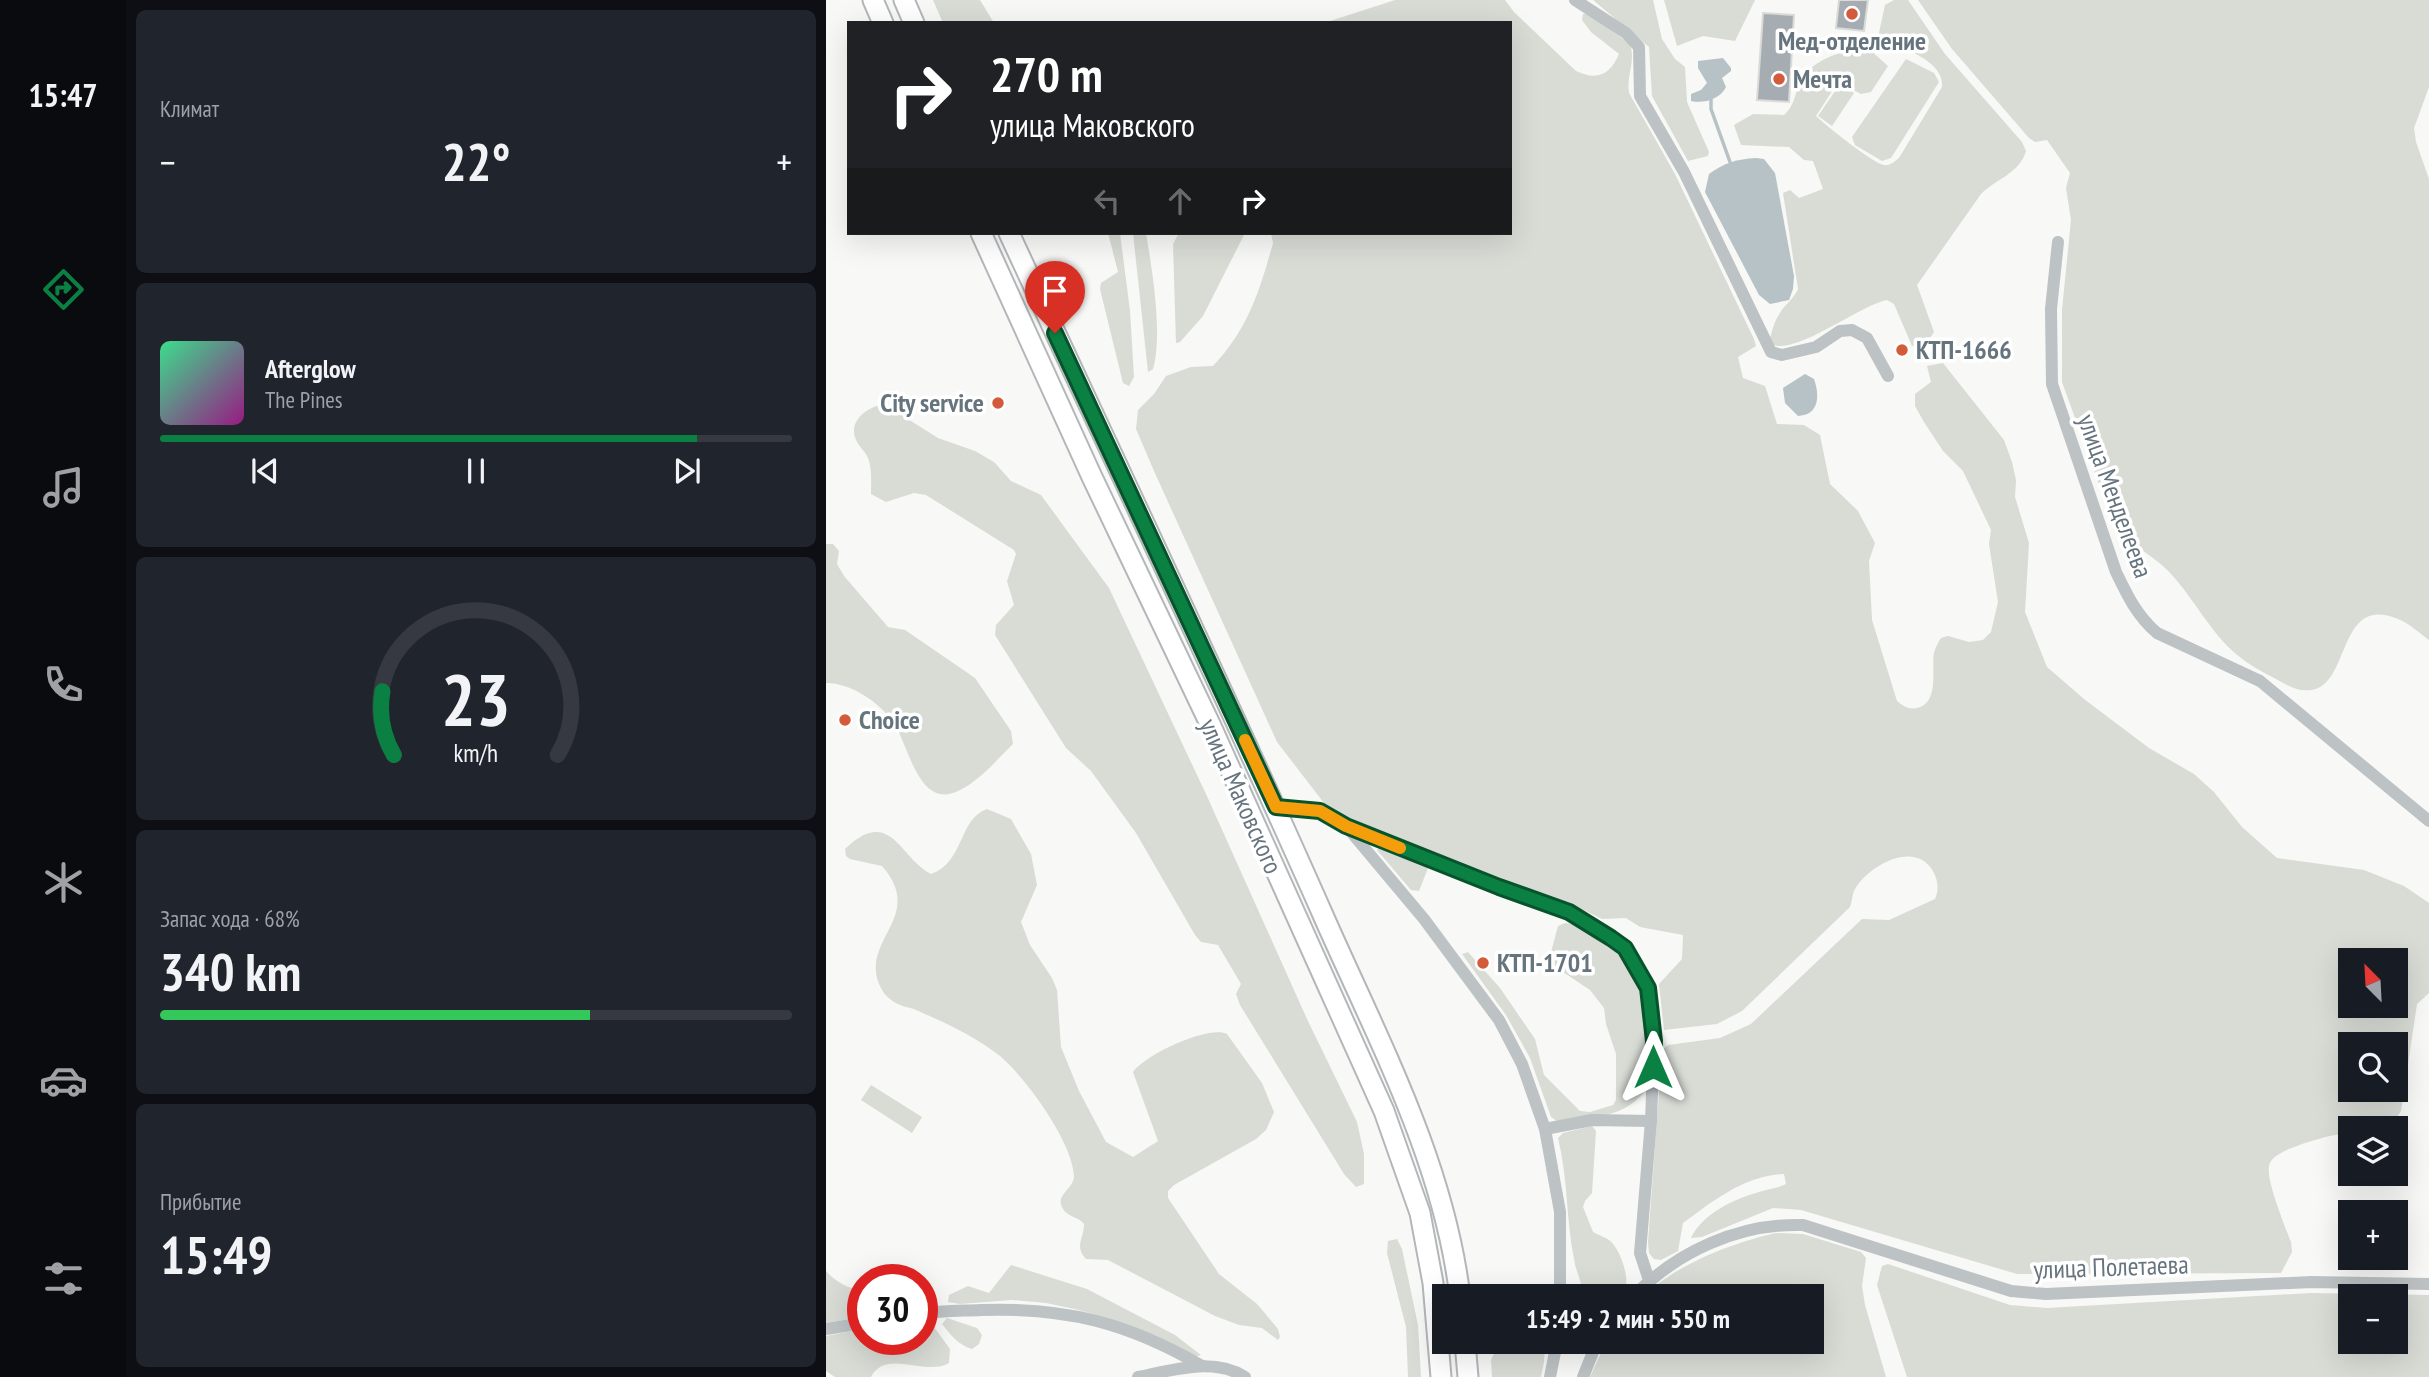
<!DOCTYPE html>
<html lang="ru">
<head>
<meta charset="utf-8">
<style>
	body { margin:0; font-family:"PT Sans Narrow",sans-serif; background:#20242c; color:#f1f3f6; height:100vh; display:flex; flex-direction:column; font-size:26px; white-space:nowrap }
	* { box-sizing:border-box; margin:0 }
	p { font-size:23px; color:#9ea1a6 }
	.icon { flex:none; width:38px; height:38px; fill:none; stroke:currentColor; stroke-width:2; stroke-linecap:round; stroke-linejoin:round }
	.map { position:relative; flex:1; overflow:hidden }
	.side { display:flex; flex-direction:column; gap:10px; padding:10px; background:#0d0f14; width:700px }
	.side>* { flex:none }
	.top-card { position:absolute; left:21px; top:21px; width:665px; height:214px; border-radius:0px; box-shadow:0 7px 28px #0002; background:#202124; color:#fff; overflow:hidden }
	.needle { width:46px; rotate:336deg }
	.tools { position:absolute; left:1512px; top:948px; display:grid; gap:14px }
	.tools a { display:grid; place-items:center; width:70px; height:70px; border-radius:0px; background:#171b24; box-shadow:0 7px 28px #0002; font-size:35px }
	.speed { position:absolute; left:21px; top:1264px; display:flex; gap:14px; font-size:35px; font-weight:700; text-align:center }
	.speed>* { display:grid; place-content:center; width:91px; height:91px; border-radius:50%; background:#171b24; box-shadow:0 7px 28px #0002; line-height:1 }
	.speed .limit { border:10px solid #d22; background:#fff; color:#111 }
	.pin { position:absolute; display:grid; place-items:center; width:60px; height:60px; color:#fff; margin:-72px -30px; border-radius:50% 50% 50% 0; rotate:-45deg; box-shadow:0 0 7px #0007 }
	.pin .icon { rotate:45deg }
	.me { position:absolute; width:77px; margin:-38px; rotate:0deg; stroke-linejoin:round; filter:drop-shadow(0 0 5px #0008) }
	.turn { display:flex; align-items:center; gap:24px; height:147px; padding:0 28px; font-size:32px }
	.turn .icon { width:91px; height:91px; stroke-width:2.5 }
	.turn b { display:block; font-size:49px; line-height:60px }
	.lanes { display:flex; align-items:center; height:66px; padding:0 28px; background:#0003; justify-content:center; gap:35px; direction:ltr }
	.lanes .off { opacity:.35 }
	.big { font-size:52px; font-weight:700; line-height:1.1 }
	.side .card { flex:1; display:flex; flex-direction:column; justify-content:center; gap:10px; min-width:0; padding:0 24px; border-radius:10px; background:#20242c }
	.side .dial { align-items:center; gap:0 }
	.dial svg { height:182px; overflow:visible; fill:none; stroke:#363941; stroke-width:7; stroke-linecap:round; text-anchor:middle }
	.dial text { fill:#f1f3f6; stroke:none }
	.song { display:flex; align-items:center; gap:21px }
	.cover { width:84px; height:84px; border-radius:10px; background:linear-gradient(135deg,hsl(150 70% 55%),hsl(310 70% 35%)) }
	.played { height:7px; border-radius:4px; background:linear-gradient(90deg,#0b8043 85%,#363941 85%) }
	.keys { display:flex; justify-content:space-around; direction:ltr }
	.heat { display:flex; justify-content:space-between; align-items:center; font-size:38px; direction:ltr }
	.charge { height:10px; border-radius:5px; background:linear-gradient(90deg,#34c759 68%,#363941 0) }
	.trip { position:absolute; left:606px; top:1284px; width:392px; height:70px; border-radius:0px; background:#171b24; box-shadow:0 7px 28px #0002; font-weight:700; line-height:70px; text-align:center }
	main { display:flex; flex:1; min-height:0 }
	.tabs { display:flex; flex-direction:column; width:126px; justify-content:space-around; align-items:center; background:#090b0e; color:#9ea1a6 }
	.tabs .icon { width:49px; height:49px }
	.tabs .active { color:#0b8043 }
	.tabs b { font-size:32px; color:#f1f3f6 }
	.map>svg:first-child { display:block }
</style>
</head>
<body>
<main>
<nav class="tabs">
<b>15:47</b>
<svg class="icon active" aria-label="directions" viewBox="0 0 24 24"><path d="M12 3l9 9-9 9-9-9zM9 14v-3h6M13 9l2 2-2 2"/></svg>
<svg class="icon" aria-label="music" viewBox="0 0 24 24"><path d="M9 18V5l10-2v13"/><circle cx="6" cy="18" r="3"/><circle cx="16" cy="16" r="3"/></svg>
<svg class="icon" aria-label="phone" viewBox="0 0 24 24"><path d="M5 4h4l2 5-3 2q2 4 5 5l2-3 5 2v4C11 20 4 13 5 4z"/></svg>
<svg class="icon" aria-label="climate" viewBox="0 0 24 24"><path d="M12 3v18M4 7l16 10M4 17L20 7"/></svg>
<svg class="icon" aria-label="car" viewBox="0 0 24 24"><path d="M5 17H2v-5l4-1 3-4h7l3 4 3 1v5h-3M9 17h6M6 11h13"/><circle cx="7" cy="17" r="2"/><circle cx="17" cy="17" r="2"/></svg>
<svg class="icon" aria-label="filters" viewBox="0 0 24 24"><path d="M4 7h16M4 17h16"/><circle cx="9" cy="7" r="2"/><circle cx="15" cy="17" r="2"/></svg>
</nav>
<section class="side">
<div class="card"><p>Климат</p>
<div class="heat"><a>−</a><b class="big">22°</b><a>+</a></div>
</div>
<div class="card">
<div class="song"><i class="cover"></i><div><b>Afterglow</b><p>The Pines</p></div></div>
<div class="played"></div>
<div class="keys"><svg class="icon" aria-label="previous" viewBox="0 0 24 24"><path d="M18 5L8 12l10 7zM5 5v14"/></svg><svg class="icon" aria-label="pause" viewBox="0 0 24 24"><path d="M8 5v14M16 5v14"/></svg><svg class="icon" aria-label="next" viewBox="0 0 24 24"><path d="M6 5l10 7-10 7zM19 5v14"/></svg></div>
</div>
<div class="card dial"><svg viewBox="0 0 100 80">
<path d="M14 69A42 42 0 1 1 86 69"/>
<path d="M14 69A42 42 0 0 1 9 41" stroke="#0b8043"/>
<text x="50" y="56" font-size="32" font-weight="700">23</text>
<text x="50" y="72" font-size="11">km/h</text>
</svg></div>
<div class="card"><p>Запас хода · 68%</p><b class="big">340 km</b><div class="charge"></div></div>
<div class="card"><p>Прибытие</p><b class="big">15:49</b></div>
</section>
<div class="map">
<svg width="1603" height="1377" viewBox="0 0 1603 1377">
	<rect width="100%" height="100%" fill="#f8f8f6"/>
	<g fill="#d8dcd5" fill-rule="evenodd">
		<path d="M 107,0 L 154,0 L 168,23 L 117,23 Z"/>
		<path d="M 569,0 L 679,0 L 688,12 L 750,71 C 771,81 784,75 793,54 L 765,32 L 756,20 L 757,14 L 763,14 L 804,44 C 810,61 800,77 803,93 L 849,174 L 928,339 L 930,346 L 912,357 L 917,378 L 939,386 L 951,424 L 978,425 L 994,435 L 1004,484 L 1032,511 L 1049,543 L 1043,561 L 1046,620 L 1071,701 C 1077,706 1083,710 1091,708 C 1114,703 1105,669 1108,653 C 1109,648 1112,643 1115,638 L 1122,636 L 1143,642 L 1157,640 L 1165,632 L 1172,602 L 1163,544 L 1165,530 L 1137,471 L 1117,451 L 1098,422 L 1089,406 L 1089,394 L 1105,382 L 1101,366 L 1117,363 L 1178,440 L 1186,462 L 1190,480 L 1189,497 L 1203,543 L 1199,612 L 1221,667 L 1258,699 L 1323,748 L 1368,774 L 1388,792 L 1416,827 L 1451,858 L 1538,870 L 1578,886 L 1603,903 L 1603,993 L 1591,1004 L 1575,1111 C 1561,1134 1548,1129 1524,1129 L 1524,1134 C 1507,1133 1493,1139 1476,1144 C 1466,1148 1449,1153 1444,1163 C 1437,1174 1460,1229 1465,1242 L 1466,1252 L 1455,1273 L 1191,1274 L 975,1210 L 947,1208 L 876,1237 L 865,1238 C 876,1214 908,1199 933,1192 C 942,1189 952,1188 960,1184 L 958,1174 C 919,1175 887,1201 857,1223 L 852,1251 L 835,1260 L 828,1259 L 823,1253 L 822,1242 L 836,1050 L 842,1045 L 894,1038 L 925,1024 L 1036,919 L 1063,920 L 1109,899 C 1113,890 1112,881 1108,873 C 1090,838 1041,866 1028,891 C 1026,896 1026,901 1024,907 L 916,1011 L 891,1024 L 838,1030 L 833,984 L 856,959 L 857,935 L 814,927 L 800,918 L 776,919 L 745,904 L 673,879 L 522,819 L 498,803 L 451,742 L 328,471 L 310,429 L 312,410 L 328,394 L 340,376 L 365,367 L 387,366 C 422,329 434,290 447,243 L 445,233 L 684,233 L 684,23 L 498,23 ZM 1524,961 L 1570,961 L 1570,1006 L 1524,1006 ZM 1524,1045 L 1570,1045 L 1570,1090 L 1524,1090 Z"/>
		<path d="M 767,0 L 827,0 L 836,39 L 849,59 L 859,67 L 861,102 L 883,152 L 882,156 L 862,161 L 826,96 L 823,47 Z"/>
		<path d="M 838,0 L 929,0 L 909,41 L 877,36 L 851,46 Z"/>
		<path d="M 1068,0 L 1082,0 L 1119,54 L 1196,142 L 1200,151 C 1194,173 1170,179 1155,194 L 1091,285 L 1108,332 L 1104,338 L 1091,347 L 1086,346 L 1068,304 L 1061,300 C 1033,305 963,361 943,342 C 946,332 948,321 954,313 C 960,303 967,300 972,289 L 957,193 L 964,190 L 973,198 L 997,189 L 987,161 L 978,160 L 963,147 L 915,145 L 908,125 L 927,114 L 958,115 C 968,106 968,97 973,85 C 985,58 1017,49 1044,50 L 1062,66 L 1045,92 L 1035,94 L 1012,82 L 990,116 C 998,124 1048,164 1058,165 C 1064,166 1068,162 1073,158 L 1116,87 C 1118,66 1092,55 1075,46 L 1065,53 L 1051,42 L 1059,5 Z"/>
		<path d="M 1092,0 L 1603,0 L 1603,87 L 1588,128 L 1590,142 L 1603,179 L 1603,640 C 1593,633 1583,623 1572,619 C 1511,593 1525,685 1485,690 C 1472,692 1461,685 1450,679 C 1436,672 1422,664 1410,654 C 1386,634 1367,598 1346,575 C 1329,555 1300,544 1287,523 L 1236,382 L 1236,310 L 1245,220 L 1240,188 L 1244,173 L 1221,140 L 1209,142 L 1203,138 L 1126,49 Z"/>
		<path d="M 1080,59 L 1108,73 L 1113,82 L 1065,158 L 1056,161 L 1029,145 L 1026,137 Z"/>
		<path d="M 1014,84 L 1028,93 L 1006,126 L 992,116 Z"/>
		<path d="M 282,233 L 294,233 L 304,311 L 308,377 L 303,386 L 297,383 L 274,289 L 275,283 L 292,272 Z"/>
		<path d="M 307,233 L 320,233 C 326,269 337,334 327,369 L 322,372 Z"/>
		<path d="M 353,233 L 419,233 L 377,316 L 354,342 L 350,343 L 347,244 Z"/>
		<path d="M 58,404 L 112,438 L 149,451 L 168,462 L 185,481 L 215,495 L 283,588 L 380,794 L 481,1019 L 531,1122 L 538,1154 L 538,1184 L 530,1187 L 518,1174 L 414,1005 L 410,994 L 415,984 L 392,945 L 375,942 L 369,935 L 310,833 L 265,771 L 240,748 L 169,635 L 170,625 L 188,605 L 181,581 L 190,554 L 188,550 L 100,495 L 88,493 L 60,502 L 45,494 C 45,483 46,471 43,461 C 41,453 35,449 31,442 C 20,422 41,407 58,404 Z"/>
		<path d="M 0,544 L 7,544 L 13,551 L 11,564 L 18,576 L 62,627 L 79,630 L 149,678 L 185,731 L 187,744 C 170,760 156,779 134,790 C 93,812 83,746 68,723 C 53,702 25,683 0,683 Z"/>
		<path d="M 161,809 L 185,819 L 205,854 L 211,885 L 195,922 L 204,945 L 226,978 L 231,990 L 235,1047 L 253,1091 L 280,1142 L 307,1157 L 332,1141 L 307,1072 C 319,1055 382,1025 401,1034 L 436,1083 L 448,1112 L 440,1130 L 430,1139 L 348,1185 L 342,1191 L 342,1198 L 393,1274 L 431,1304 L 452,1329 L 454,1337 L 452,1340 L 436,1328 L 413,1325 L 389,1316 L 282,1260 L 260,1259 C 248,1246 258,1239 258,1224 C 253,1217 242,1217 237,1209 C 228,1195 248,1189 248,1176 C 246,1141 200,1078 174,1056 C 150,1037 118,1022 90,1010 C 84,1007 76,1007 70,1003 C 62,999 57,993 53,984 C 35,939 100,916 56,866 L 24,859 L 20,856 L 19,849 C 65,805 74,859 105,874 C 139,862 132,819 161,809 Z"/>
		<path d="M 555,845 L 602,868 L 593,891 L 585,890 L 551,850 Z"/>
		<path d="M 739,923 L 747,924 C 762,934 781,943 793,955 C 824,984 823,1048 822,1087 C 799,1120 767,1116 731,1121 L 725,1117 L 704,1058 L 680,1015 L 636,954 L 642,952 L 674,988 L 709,1039 L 718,1075 L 754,1111 L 764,1112 L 787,1105 L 790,1100 L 790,1054 L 780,1024 L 778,1008 L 764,990 L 728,966 L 725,952 L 732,926 Z"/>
		<path d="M 45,1085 L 96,1117 L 86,1133 L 35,1100 Z"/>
		<path d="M 766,1126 L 770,1131 L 766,1193 L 759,1201 L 757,1207 L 767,1232 C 772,1235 779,1237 783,1240 C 795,1249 807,1284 796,1297 L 757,1297 C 757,1283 750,1273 748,1259 C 740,1219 742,1178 732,1138 L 737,1133 Z"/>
		<path d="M 950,1233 L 977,1234 L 1035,1252 L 1040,1258 L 1036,1286 L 1039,1305 L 1060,1377 L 764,1377 L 780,1342 L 985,1342 L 985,1297 L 818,1297 C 847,1265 909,1242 950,1233 Z"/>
		<path d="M 571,1239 L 576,1249 L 592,1325 L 595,1377 L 582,1377 L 580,1327 L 561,1253 L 562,1241 Z"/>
		<path d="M 1062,1264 L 1184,1305 L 1221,1308 L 1485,1293 L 1603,1295 L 1603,1377 L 1081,1377 L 1051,1285 L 1056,1266 ZM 1524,1297 L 1570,1297 L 1570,1342 L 1524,1342 Z"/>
		<path d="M 185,1265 L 261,1289 L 349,1335 L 375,1355 L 369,1357 L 280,1318 L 253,1310 L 220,1303 L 186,1300 L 134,1304 L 122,1302 L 123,1295 L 142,1286 L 163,1293 Z"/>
		<path d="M 0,1271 C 10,1282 22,1289 37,1290 L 37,1317 L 0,1323 Z"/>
		<path d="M 121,1318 L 151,1328 L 156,1335 L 153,1344 L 146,1349 C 132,1345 124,1334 116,1324 Z"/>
		<path d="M 96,1319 L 108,1327 L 124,1349 L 123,1363 C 99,1377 60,1348 45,1377 L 9,1377 L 0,1371 L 0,1336 L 37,1329 L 37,1339 L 96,1339 Z"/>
		<path d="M 704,1342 L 715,1342 L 719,1347 L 718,1362 L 715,1377 L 666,1377 L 665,1360 L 669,1351 Z"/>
	</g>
	<g fill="#b6c2c5">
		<path d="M 897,58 L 905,68 L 905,71 L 896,78 L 900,87 C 894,99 878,104 865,101 L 865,94 L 875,90 L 881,83 L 872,68 L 872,61 Z"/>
		<path d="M 930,158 L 938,159 L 949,173 L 968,276 L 967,289 L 963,300 L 944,304 L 933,295 L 879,192 L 883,174 C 898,163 911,159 930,158 Z"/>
		<path d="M 979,374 L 988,379 C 994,396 993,415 972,416 L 959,403 L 957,388 Z"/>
	</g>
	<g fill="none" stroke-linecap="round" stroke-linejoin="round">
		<path stroke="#b6c2c5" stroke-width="3.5" d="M 885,97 L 885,109 L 904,162"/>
	</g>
	<g fill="#a5adb2" stroke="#dadad8" stroke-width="2">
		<path d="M 1013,0 L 1042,0 L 1038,31 L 1010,28 Z"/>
		<path d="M 937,13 L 968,15 L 963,102 L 931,100 Z"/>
	</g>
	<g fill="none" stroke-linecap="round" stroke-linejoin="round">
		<defs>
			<g id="highway">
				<path d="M 47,0 L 57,23"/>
				<path d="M 78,0 L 88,23"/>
				<path d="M 155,233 L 266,477 L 384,724 L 558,1111 L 594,1213 L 607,1283 L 615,1377"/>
				<path d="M 183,233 C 288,460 396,686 497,915 C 551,1038 618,1161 634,1297"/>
				<path d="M 639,1342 L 642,1377"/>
			</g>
		</defs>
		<use href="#highway" stroke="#b3b7ba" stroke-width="23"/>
		<g stroke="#bdc2c5" stroke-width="12">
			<path d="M 749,0 L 800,33 L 813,47 L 814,96 L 858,172 L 945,352 L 956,355 L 990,347 L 1014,331 L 1026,330 L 1041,338 L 1062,376"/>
			<path d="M 1232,242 L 1225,309 L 1226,384 L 1290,572 C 1301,595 1311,616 1331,633 L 1434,681 L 1603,821"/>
			<path d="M 450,807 L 494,811 L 520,826 L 598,919 L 673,1020 L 696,1064 L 719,1129 L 734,1212 L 734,1297"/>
			<path d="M 520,826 L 672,887 L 743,912 L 799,948 L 812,967 L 822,988 L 828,1040 L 825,1121 L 814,1253 L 823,1280"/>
			<path d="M 719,1129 L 766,1120 L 825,1121"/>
			<path d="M 807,1297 C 851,1251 914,1223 977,1225 L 1185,1291 L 1220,1294 L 1485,1282 L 1603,1284"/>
			<path d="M 96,1314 C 116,1310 136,1311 155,1310 C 240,1307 302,1323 376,1366"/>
			<path d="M 0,1329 L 37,1323"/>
			<path d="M 312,1377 C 346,1370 388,1357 419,1377"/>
			<path d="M 724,1377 L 731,1342"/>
			<path d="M 757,1377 L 771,1342"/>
		</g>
		<use href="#highway" stroke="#fff" stroke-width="19"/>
	</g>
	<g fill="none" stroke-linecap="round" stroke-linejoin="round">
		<defs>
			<path id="route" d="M 229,333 L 450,807 L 494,811 L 520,826 L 673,887 L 743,912 L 785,938 L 799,948 L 822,988 L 828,1041 L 827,1067"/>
		</defs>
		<use href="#route" stroke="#07532c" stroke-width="18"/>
		<use href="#route" stroke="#0b8043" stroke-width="12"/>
		<path stroke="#f59e0b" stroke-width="12" d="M 419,740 L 450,807 L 494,811 L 520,826 L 574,848"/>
	</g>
	<g fill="#d35a3a" stroke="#fff" stroke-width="2.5">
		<circle cx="1026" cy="14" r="7"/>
		<circle cx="953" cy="79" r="7"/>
		<circle cx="1076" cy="350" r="7"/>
		<circle cx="172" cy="403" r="7"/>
		<circle cx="19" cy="720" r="7"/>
		<circle cx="657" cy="963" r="7"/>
	</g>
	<g text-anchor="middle" stroke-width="7" stroke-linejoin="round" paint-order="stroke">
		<g font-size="26" font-weight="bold" fill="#66747e" stroke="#fff" text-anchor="start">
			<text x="1026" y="50" text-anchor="middle">Мед-отделение</text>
			<text x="967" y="88">Мечта</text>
			<text x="1090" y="359">КТП-1666</text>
			<text x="158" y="412" text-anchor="end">City service</text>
			<text x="33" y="729">Choice</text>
			<text x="671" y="972">КТП-1701</text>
		</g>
		<g font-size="26" fill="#66747e" stroke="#fff">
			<text transform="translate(1289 496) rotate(70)" y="9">улица Менделеева</text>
			<text transform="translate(415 796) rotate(66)" y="9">улица Маковского</text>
			<text transform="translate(1285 1267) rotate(-2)" y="9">улица Полетаева</text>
		</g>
	</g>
</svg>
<div class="tools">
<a><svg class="needle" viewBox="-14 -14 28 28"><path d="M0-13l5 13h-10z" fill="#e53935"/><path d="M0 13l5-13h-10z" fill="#9ea1a6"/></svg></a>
<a><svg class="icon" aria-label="search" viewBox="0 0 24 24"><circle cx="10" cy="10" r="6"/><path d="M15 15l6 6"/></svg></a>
<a><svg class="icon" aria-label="layers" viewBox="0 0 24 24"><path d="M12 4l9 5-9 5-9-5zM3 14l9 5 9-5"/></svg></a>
<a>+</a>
<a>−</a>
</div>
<div class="speed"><div class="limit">30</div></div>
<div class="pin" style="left:229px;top:333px;background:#d93025"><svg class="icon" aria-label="arrive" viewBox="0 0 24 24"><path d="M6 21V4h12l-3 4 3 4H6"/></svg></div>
<svg class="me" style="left:827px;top:1067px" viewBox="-20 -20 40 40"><path d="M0-17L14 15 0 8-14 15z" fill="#0b8043" stroke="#fff" stroke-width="4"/></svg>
<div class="trip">15:49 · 2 мин · 550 m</div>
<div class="top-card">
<div class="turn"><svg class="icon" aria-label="right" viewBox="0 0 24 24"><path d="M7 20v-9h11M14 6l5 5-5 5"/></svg><div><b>270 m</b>улица Маковского</div></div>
<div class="lanes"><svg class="icon off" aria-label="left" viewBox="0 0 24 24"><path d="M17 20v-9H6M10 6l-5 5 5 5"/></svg><svg class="icon off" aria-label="ahead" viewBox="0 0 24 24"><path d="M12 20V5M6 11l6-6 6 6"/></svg><svg class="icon" aria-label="right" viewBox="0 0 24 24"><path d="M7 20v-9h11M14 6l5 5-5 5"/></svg></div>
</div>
</div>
</main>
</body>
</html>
